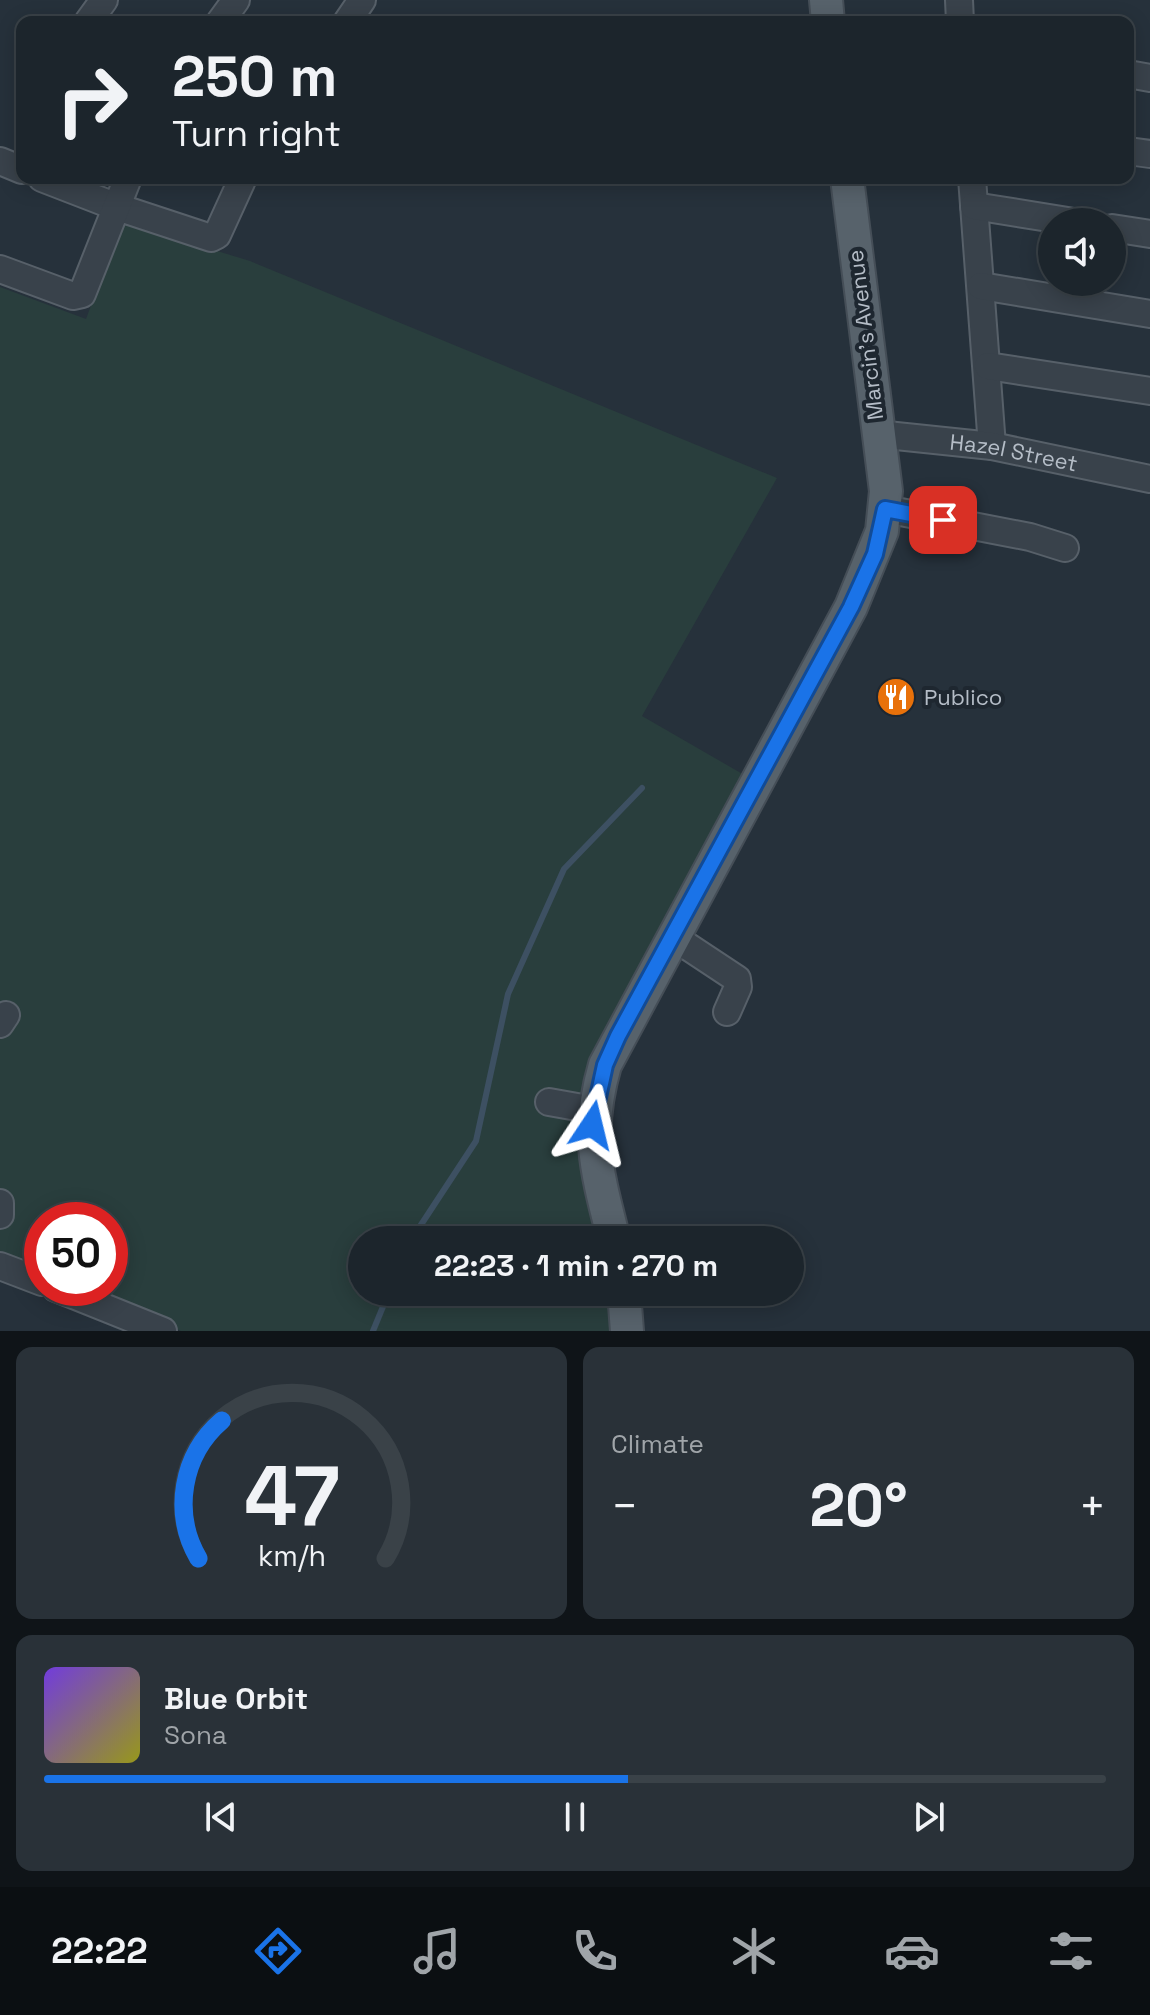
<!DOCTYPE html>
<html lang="en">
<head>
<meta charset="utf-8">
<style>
	body { margin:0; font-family:"Space Grotesk",sans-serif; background:#293138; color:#f1f3f6; height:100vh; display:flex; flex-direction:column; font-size:30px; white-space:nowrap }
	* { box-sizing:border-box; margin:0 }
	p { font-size:26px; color:#a0a5a9 }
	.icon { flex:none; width:44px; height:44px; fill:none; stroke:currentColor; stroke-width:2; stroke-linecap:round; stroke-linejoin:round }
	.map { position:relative; height:1331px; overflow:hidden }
	.sheet { display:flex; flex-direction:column; gap:16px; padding:16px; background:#0f1418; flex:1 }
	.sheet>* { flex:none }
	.hud { position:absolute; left:16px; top:16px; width:1118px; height:168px; border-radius:16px; box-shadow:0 4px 20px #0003,0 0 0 2px #3a4248; background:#1c252c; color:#f1f3f6; overflow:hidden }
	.fabs { position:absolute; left:1038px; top:208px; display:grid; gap:16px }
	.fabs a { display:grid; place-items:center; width:88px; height:88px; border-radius:50%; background:#1c252c; box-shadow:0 4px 20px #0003,0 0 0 2px #3a4248; font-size:40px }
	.speed { position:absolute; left:24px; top:1202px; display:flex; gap:16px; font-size:40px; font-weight:700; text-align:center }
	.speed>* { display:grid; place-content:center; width:104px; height:104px; border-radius:50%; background:#1c252c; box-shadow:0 4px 20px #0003,0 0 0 2px #3a4248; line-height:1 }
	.speed .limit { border:12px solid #d22; background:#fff; color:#111 }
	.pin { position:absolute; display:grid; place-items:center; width:68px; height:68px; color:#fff; margin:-34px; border-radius:16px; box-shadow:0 4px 12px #0006 }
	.me { position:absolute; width:88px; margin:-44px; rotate:10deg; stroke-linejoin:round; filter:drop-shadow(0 0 6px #0008) }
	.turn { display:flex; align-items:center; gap:28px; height:168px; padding:0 24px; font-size:36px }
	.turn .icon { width:104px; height:104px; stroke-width:2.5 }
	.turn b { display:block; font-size:56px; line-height:68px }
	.big { font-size:60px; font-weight:700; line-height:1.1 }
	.sheet .card { flex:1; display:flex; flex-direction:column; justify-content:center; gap:12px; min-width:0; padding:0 28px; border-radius:16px; background:#293138 }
	.sheet .dial { align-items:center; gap:0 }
	.dial svg { height:208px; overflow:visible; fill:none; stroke:#3a4248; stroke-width:7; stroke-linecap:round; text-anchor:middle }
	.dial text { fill:#f1f3f6; stroke:none }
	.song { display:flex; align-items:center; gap:24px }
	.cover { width:96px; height:96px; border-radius:12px; background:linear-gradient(135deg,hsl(260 70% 55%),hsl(60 70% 35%)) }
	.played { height:8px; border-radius:4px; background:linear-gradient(90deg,#1a73e8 55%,#3a4248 55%) }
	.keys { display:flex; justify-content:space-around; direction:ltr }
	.heat { display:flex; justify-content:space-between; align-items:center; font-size:44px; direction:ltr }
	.sheet .tiles { flex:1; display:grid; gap:16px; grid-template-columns:1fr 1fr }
	.card:last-child { grid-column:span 2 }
	.trip { position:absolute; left:348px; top:1226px; width:456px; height:80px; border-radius:40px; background:#1c252c; box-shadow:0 4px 20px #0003,0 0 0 2px #3a4248; font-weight:700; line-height:80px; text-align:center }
	.dock { display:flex; height:128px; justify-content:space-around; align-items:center; background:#0b0f12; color:#a0a5a9 }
	.dock .icon { width:56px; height:56px }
	.dock .selected { color:#1a73e8 }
	.dock b { font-size:36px; color:#f1f3f6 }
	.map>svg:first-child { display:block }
</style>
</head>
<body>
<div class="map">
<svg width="1150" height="1331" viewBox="0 0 1150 1331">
	<rect width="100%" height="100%" fill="#26313b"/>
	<path fill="#293e3d" d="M 122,222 L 250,261 L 777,478 L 642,716 L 746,776 L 597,1070 L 602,1240 L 362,1240 L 362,1292 L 615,1292 L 619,1331 L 181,1331 L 78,1288 L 110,1288 L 110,1220 L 42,1220 L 42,1274 L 0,1257 L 0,287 L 86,319 Z"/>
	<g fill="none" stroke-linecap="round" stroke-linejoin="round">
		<g stroke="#3d5062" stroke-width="6">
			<path d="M 411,1240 L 476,1141 L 508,994 L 564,869 L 642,788"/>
			<path d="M 373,1331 L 389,1292"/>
		</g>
		<defs>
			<g id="minor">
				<path d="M 959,0 L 960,22"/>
				<path d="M 88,22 L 104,0"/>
				<path d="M 220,22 L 236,0"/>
				<path d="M 347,22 L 362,0"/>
				<path d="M 1128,74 L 1150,78"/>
				<path d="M 1128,151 L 1150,154"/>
				<path d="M 0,161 L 22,170"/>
				<path d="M 42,178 L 117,207 L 211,238 L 217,235 L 243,178"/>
				<path d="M 972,178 L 992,446"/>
				<path d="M 974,206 L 1074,222"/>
				<path d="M 1112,228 L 1150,234"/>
				<path d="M 0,269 L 73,296 L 82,294 L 128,178"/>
				<path d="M 981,286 L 1150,314"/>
				<path d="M 988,366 L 1150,391"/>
				<path id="s1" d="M 877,434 L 992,446 L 1150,479"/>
				<path d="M 885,509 L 1030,537 L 1065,548"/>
				<path d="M 672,936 L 737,979 L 738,987 L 727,1012"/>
				<path d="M 0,1024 L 6,1015"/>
				<path d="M 549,1102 L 594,1110"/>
				<path d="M 0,1203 L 0,1215"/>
				<path d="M 0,1266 L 42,1282"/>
				<path d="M 56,1288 L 163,1331"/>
			</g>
			<g id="major">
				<path d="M 826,0 L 828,22"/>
				<path d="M 614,1240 C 597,1172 585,1134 605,1065 L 851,607 L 882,531 L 886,491 L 847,178"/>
				<path d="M 624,1292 L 627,1331"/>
			</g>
		</defs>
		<use href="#minor" stroke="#576069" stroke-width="30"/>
		<use href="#major" stroke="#454e57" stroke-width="36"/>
		<use href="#minor" stroke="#39424b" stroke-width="26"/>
		<use href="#major" stroke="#57626b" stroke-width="32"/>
	</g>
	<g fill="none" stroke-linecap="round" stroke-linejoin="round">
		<defs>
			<path id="route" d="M 592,1125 L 605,1065 L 618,1036 L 851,607 L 875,554 L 885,509 L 943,520"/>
		</defs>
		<use href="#route" stroke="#114b97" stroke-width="20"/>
		<use href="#route" stroke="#1a73e8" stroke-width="14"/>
	</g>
	<defs>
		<symbol id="restaurant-disc" viewBox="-11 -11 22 22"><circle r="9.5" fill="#e8710a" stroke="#1e2730"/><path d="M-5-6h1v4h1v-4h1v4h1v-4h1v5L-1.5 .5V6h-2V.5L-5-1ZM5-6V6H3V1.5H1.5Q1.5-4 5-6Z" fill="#fff"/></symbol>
	</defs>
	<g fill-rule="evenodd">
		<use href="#restaurant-disc" x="874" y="675" width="44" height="44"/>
	</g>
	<g text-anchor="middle" stroke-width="8" stroke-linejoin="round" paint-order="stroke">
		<g font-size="22" fill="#b5bdc7" stroke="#1e2730">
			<text transform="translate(865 335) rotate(-97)" y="8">Marcin's Avenue</text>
			<text dy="8" stroke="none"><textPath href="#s1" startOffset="138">Hazel Street</textPath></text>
		</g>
		<g font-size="22" fill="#b5bdc7" stroke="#1e2730" text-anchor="start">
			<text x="924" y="705">Publico</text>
		</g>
	</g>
</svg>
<div class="fabs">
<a><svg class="icon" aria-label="sound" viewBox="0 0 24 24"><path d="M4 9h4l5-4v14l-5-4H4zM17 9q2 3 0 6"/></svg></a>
</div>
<div class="speed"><div class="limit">50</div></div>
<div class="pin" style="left:943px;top:520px;background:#d93025"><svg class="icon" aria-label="arrive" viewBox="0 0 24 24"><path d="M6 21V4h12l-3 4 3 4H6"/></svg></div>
<svg class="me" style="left:592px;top:1125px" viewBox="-20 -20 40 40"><path d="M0-17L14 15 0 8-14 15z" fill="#1a73e8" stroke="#fff" stroke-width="4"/></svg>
<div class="trip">22:23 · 1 min · 270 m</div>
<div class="hud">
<div class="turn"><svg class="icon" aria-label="right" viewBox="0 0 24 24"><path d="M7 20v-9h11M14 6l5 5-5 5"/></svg><div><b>250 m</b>Turn right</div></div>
</div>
</div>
<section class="sheet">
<div class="tiles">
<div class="card dial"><svg viewBox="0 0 100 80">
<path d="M14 69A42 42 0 1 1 86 69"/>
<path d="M14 69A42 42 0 0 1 23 16" stroke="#1a73e8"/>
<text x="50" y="56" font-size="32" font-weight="700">47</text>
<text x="50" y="72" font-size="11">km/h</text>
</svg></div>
<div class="card"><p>Climate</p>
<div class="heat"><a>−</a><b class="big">20°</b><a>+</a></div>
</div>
<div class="card">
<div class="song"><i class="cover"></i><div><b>Blue Orbit</b><p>Sona</p></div></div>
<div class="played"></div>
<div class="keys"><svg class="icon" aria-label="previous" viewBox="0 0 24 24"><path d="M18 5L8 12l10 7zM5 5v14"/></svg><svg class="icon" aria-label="pause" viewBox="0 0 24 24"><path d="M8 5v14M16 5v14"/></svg><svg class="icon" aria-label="next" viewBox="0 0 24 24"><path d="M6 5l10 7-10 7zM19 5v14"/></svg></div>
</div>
</div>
</section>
<nav class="dock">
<b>22:22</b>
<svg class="icon selected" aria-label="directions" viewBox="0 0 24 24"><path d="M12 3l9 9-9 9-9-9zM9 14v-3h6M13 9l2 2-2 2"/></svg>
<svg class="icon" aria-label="music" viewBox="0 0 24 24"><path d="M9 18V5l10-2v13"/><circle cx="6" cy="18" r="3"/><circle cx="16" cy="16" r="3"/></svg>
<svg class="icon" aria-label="phone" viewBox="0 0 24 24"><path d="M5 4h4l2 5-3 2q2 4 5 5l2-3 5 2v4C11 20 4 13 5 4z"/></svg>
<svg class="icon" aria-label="climate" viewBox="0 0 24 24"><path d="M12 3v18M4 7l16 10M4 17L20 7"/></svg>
<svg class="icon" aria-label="car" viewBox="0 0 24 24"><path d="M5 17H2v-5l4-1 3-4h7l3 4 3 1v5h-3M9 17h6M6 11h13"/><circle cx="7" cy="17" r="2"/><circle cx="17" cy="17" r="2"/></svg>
<svg class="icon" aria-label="filters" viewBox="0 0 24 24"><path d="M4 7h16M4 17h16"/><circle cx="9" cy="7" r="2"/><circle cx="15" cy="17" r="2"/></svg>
</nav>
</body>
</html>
